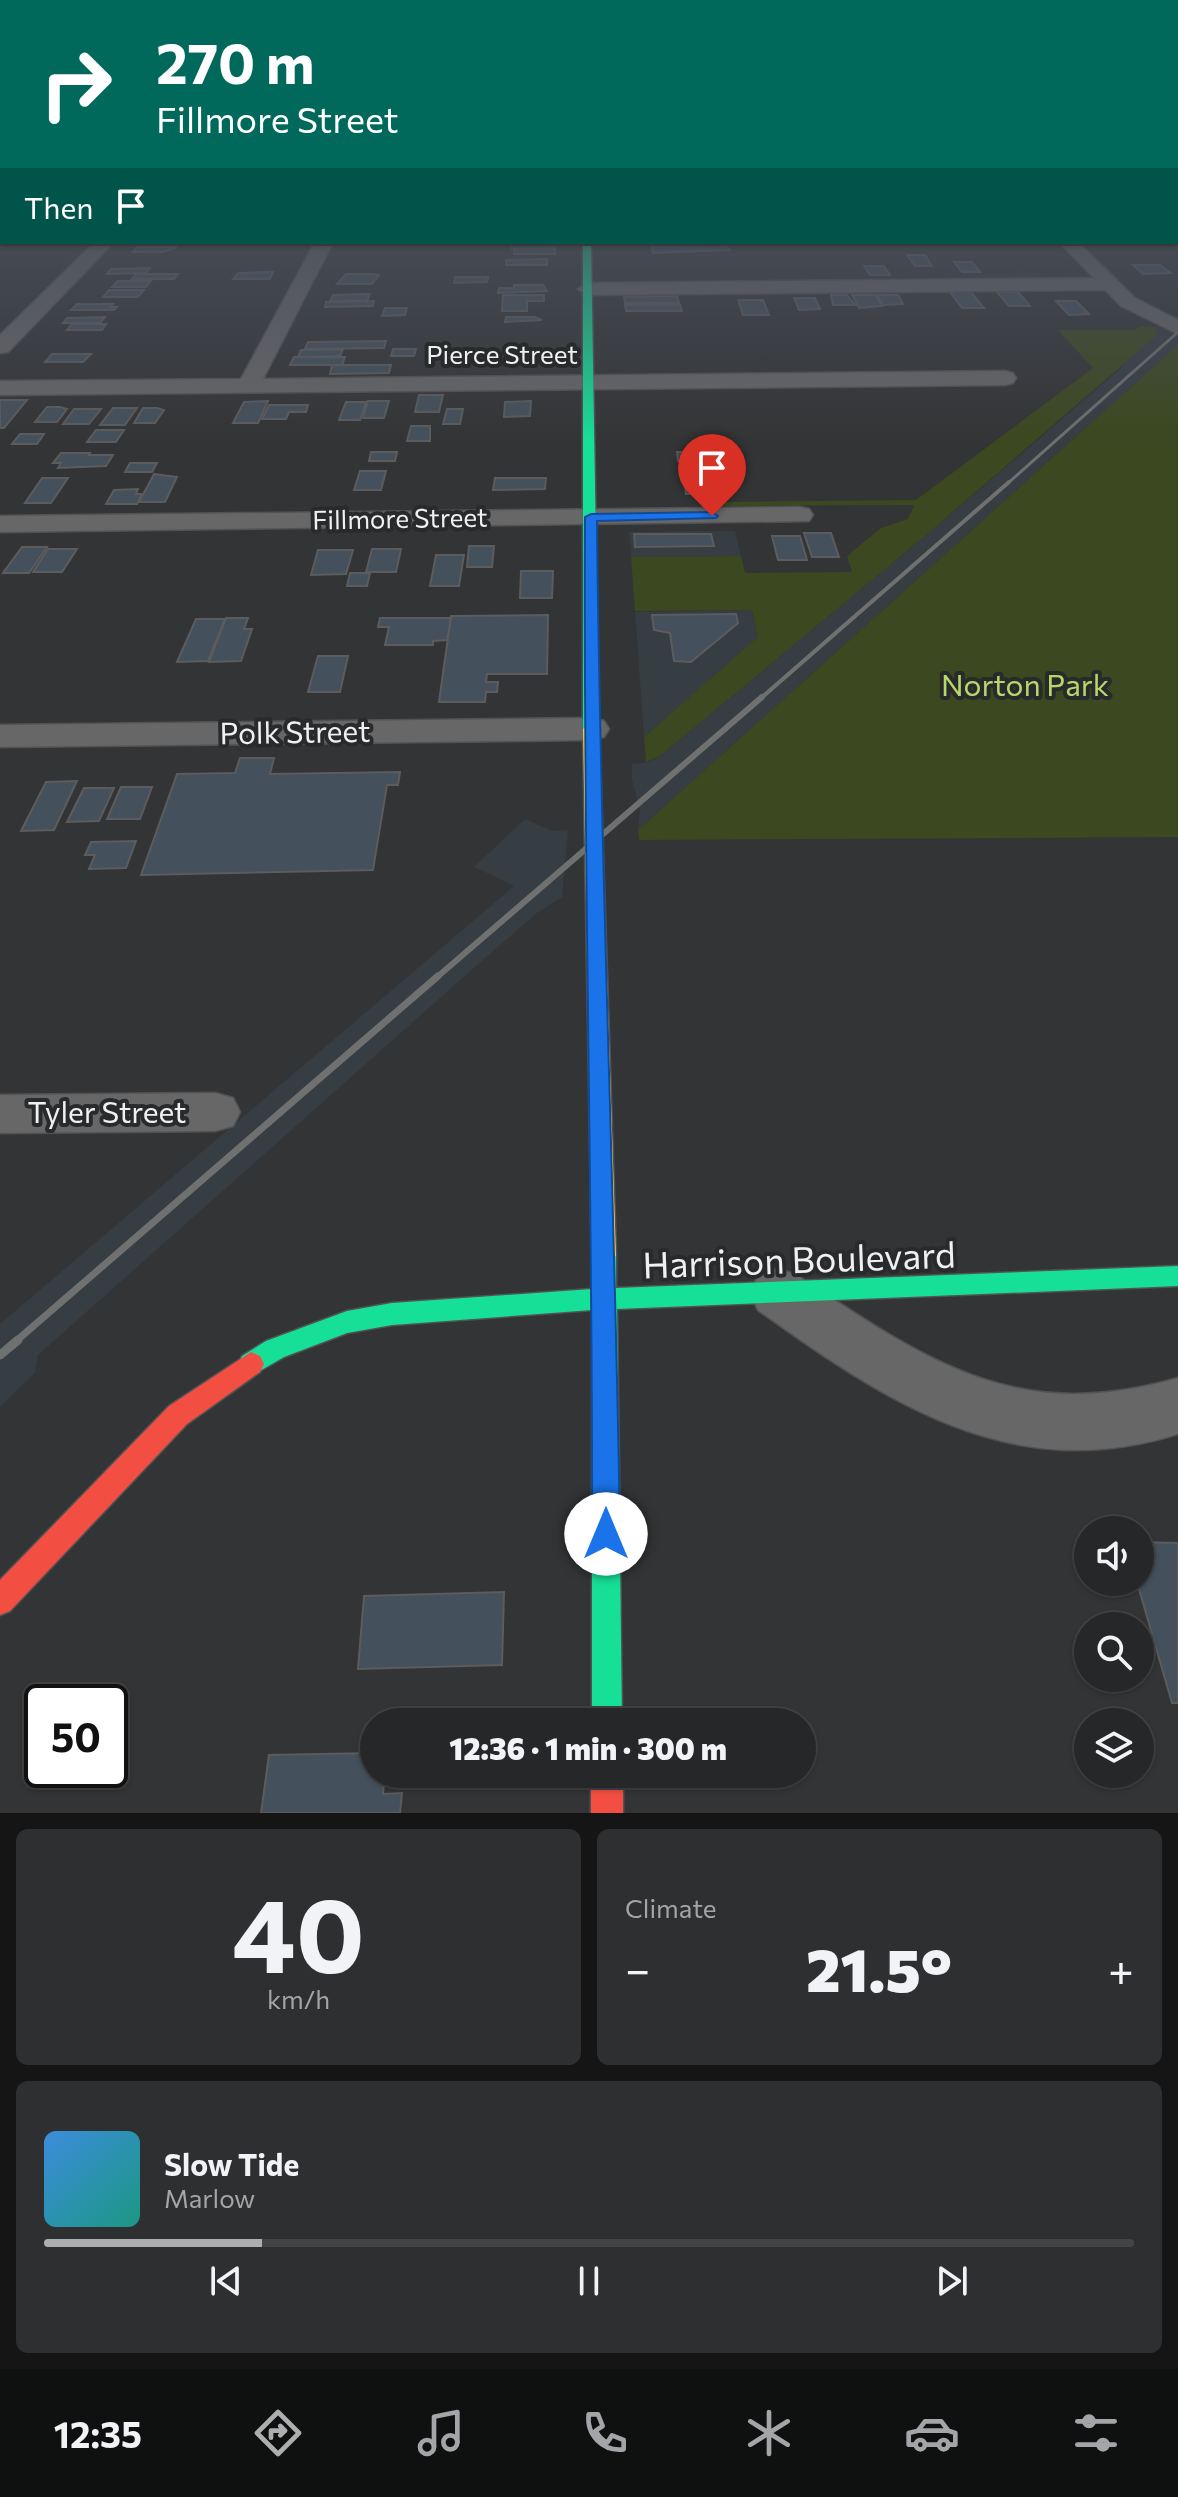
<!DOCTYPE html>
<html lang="en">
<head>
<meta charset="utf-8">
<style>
	body { margin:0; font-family:Commissioner,sans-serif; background:#2e2f30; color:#f1f3f6; height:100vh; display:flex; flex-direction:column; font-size:30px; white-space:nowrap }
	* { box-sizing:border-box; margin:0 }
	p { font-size:26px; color:#a4a5a8 }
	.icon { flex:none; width:44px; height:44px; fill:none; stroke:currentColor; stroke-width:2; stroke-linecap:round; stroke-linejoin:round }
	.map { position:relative; height:1813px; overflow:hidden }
	.panel { display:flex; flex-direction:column; gap:16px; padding:16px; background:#151516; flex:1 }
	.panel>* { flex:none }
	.guide { position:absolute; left:0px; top:0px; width:1178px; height:244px; box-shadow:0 2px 6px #0004,0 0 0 2px #424445; background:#00695c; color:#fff; overflow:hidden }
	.buttons { position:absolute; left:1074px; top:1516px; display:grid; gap:16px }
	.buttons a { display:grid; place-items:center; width:80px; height:80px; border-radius:50%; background:#262728; box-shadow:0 2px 6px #0004,0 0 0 2px #424445; font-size:40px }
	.speed { position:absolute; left:24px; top:1684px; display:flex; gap:16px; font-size:40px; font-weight:700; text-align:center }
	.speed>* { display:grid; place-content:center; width:104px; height:104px; border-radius:50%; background:#262728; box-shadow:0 2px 6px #0004,0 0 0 2px #424445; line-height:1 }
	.speed .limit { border:4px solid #111; border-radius:12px; background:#fff; color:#111 }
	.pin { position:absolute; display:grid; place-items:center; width:68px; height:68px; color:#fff; margin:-82px -34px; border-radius:50% 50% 50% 0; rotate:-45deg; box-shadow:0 0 8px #0007 }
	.pin .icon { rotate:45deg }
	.me { position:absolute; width:88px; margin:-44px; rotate:0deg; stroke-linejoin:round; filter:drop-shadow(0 0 6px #0008) }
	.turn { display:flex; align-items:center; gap:28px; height:168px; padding:0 24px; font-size:36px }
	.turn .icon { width:104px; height:104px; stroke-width:2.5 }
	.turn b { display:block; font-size:56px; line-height:68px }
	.then { display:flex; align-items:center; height:76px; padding:0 24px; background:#0003; gap:16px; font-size:30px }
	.big { font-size:60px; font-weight:800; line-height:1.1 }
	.panel .widget { flex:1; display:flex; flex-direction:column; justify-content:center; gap:12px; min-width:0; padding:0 28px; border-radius:12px; background:#2e2f30 }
	.panel .dial { align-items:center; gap:0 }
	.dial b { font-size:104px; line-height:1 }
	.song { display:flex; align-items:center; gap:24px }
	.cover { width:96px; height:96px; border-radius:12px; background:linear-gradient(135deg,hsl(210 70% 55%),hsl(170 70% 35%)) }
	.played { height:8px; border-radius:4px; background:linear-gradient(90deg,#adaeaf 20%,#424445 20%) }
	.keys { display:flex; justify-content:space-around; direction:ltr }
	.heat { display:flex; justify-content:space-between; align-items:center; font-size:44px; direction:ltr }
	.panel .tiles { flex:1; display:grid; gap:16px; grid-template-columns:1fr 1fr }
	.widget:last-child { grid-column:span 2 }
	.trip { position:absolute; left:360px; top:1708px; width:456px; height:80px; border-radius:40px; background:#262728; box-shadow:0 2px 6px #0004,0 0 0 2px #424445; font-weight:800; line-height:80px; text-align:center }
	.tabs { display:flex; height:128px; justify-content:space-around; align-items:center; background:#0f1010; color:#a4a5a8 }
	.tabs .icon { width:56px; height:56px }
	.tabs .selected { color:#adaeaf }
	.tabs b { font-size:36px; color:#f1f3f6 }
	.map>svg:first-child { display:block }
</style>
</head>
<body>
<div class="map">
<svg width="1178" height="1813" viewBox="0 0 1178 1813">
	<rect width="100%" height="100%" fill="#333435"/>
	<g fill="#363d43">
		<path d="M 1155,328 L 1178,332 L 1178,345 L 638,830 L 640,810 L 632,780 L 632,764 L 649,762 L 660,756 L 925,536 L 1119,370 Z"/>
		<path d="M 735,531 L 741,556 L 631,557 L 629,532 Z"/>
		<path d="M 752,610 L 758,638 L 644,737 L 635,612 Z"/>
		<path d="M 525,819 L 552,831 L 568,830 L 562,897 L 537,913 L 475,967 L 38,1355 L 35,1373 L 0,1407 L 0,1324 L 514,886 L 474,867 Z"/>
	</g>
	<g fill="#3c481f">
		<path d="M 1141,326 L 1160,327 L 1155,328 L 1157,335 L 925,536 L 660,756 L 646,762 L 644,737 L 758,637 L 752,610 L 635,611 L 631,557 L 741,556 L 745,573 L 852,572 L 847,556 L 881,528 L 908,519 L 914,505 L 724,506 L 723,502 L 916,500 L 1093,368 L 1058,330 L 1134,330 Z"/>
		<path d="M 1178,345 L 1178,837 L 639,840 L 638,830 Z"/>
	</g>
	<g fill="#44505b" stroke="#5c5c5d" stroke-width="2">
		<path d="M 512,244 L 554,244 L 555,249 L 512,249 Z"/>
		<path d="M 651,244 L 726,244 L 729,250 L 653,253 Z"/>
		<path d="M 137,247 L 177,247 L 163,252 L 133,252 Z"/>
		<rect x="514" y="249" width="41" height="5"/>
		<path d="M 907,255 L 925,255 L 932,266 L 915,266 Z"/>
		<path d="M 547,259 L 547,265 L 506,265 L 506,260 Z"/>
		<path d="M 954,262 L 972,262 L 980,272 L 962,272 Z"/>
		<path d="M 1133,265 L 1160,265 L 1171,273 L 1143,274 Z"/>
		<path d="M 864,266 L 884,266 L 890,275 L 870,275 Z"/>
		<path d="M 150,268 L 146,273 L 107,274 L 111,269 Z"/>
		<path d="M 273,272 L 270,279 L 233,279 L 238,273 Z"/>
		<path d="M 136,274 L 178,274 L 174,279 L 132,279 Z"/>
		<path d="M 346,274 L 375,274 L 379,275 L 372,284 L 337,284 Z"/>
		<path d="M 455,277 L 488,277 L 487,282 L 454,283 Z"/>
		<path d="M 118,281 L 151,281 L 146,287 L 112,287 Z"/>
		<path d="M 514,285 L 543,285 L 547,291 L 498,293 L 499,288 L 514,288 Z"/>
		<path d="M 109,290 L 144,290 L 138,297 L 103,297 Z"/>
		<path d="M 950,292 L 971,292 L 984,308 L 962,308 Z"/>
		<path d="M 997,292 L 1018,292 L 1030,306 L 1009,306 Z"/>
		<path d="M 370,294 L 367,301 L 330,301 L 333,295 Z"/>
		<path d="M 503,295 L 544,295 L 544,301 L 527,301 L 527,311 L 502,311 Z"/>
		<path d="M 831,295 L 847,295 L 855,305 L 833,305 Z"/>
		<path d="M 852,295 L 876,295 L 882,306 L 859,308 Z"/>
		<path d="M 877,295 L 898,295 L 903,304 L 883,305 Z"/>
		<path d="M 677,296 L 679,303 L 625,303 L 624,297 Z"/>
		<path d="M 794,298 L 815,298 L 820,309 L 799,310 Z"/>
		<path d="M 738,300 L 763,300 L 769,315 L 743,315 Z"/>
		<path d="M 374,301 L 373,306 L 325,307 L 326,302 Z"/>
		<path d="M 1056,301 L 1076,301 L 1089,314 L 1069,315 Z"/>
		<path d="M 77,304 L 113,304 L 110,307 L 117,307 L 114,310 L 71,310 Z"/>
		<path d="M 625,305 L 680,305 L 682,311 L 626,311 Z"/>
		<path d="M 385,308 L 407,308 L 405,315 L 382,316 Z"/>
		<path d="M 105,317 L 100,323 L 63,323 L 67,318 Z"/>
		<path d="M 506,317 L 535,317 L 542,320 L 505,322 Z"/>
		<path d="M 72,324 L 106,324 L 102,330 L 67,330 Z"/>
		<path d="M 386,341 L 384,348 L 305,349 L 308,342 Z"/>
		<path d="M 343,349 L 340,356 L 298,357 L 301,350 Z"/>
		<path d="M 393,349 L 416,349 L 414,356 L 391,356 Z"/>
		<path d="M 52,354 L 91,354 L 83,362 L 45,362 Z"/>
		<path d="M 294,357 L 345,357 L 342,365 L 290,365 Z"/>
		<path d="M 332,365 L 391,365 L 389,373 L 330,374 Z"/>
		<path d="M 419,395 L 443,395 L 439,412 L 415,412 Z"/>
		<path d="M 0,400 L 27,400 L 4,428 L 0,428 Z"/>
		<path d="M 268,401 L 258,423 L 233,423 L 244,402 Z"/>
		<path d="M 368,401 L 389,401 L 384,418 L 363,418 Z"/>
		<path d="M 531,401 L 530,416 L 504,417 L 505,402 Z"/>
		<path d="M 346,402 L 366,402 L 360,420 L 339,420 Z"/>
		<path d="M 269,405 L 308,405 L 306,412 L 289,412 L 286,419 L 262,419 Z"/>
		<path d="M 47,407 L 60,407 L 67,409 L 57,422 L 35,422 Z"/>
		<path d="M 113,408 L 137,408 L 125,425 L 100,425 Z"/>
		<path d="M 143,408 L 157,408 L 164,410 L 155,423 L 134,423 Z"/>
		<path d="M 74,409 L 101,409 L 89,424 L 63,424 Z"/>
		<path d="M 447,409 L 463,409 L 460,424 L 443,424 Z"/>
		<path d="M 411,426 L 430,426 L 430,441 L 407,441 Z"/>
		<path d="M 96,430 L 124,430 L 116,442 L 87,442 Z"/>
		<path d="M 20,434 L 44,434 L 37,444 L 12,444 Z"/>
		<path d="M 371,452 L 397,452 L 395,461 L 369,461 Z"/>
		<path d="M 677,452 L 699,452 L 701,461 L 678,461 Z"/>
		<path d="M 61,453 L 90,453 L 89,455 L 113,455 L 106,466 L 58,468 L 61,463 L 53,463 Z"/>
		<path d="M 130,463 L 157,463 L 152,472 L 125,472 Z"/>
		<path d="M 360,471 L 386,471 L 381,490 L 354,490 Z"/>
		<path d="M 683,471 L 707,471 L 712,494 L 686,494 Z"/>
		<path d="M 154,474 L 177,477 L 165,502 L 139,502 Z"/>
		<path d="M 42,478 L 68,478 L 51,503 L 25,503 Z"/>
		<path d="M 495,478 L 546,478 L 545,489 L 493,490 Z"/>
		<path d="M 138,489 L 136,494 L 142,494 L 137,504 L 106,504 L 114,490 Z"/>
		<path d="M 804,533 L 831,533 L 839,557 L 812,557 Z"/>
		<path d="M 634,534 L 711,534 L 714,546 L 635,547 Z"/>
		<path d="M 772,536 L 800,536 L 807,560 L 778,560 Z"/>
		<path d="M 469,546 L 494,546 L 492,567 L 467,567 Z"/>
		<path d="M 22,547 L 47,547 L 29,573 L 3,573 Z"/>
		<path d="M 48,549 L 77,549 L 62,572 L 33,572 Z"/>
		<path d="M 372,549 L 401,549 L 396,572 L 366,572 Z"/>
		<path d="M 318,550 L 353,550 L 346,574 L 311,575 Z"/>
		<path d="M 436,555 L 464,555 L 459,586 L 430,586 Z"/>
		<path d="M 521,571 L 553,571 L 552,598 L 520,598 Z"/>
		<path d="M 350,573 L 370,573 L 367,586 L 347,586 Z"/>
		<path d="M 736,614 L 738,623 L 691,662 L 674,661 L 670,633 L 654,630 L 652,615 Z"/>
		<path d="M 548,615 L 547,674 L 487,674 L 486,682 L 498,682 L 497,692 L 486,692 L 485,702 L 439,702 L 451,616 Z"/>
		<path d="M 226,618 L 248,618 L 244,629 L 252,629 L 241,661 L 209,662 Z"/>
		<path d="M 380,618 L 451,618 L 447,640 L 433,641 L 433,645 L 385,645 L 389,627 L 378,627 Z"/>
		<path d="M 196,619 L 225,619 L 208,661 L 177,662 Z"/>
		<path d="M 318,656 L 348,656 L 340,692 L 308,692 Z"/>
		<path d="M 240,758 L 274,758 L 270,774 L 400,772 L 398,785 L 387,785 L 373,870 L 141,875 L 177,774 L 235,773 Z"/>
		<path d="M 77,781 L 54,830 L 21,831 L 46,782 Z"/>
		<path d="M 121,787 L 152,787 L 140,819 L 107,819 Z"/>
		<path d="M 84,788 L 114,788 L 99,821 L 67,822 Z"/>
		<path d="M 136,841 L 126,868 L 89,869 L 95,855 L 85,855 L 91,842 Z"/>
		<path d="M 1140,1542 L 1178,1543 L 1178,1703 L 1172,1703 L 1137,1582 L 1140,1582 Z"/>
		<path d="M 504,1592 L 502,1665 L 358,1669 L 364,1596 Z"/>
		<path d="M 374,1753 L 374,1774 L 385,1774 L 383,1794 L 402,1793 L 400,1813 L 261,1813 L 269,1755 Z"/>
	</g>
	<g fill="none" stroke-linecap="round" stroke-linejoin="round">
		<defs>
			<g id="street">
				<path d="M 95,242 L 114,242 L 8,352 L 0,353 L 0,335 Z"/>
				<path d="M 315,242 L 333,242 L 263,379 L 1005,371 L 1013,373 L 1016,378 L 1013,383 L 1005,385 L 0,395 L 0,381 L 241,379 Z"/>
				<path d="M 1059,242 L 1078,242 L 1135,298 L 1178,320 L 1178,334 L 1121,306 L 1105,290 L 588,295 L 578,289 L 588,283 L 1094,278 Z"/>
				<path d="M 799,507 L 809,509 L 813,515 L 809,521 L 0,532 L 0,516 Z"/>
				<path d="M 591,718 L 604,721 L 609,729 L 604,737 L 591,740 L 0,747 L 0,725 Z"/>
				<path d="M 215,1093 L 233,1098 L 240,1112 L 233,1126 L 215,1131 L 0,1133 L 0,1095 Z"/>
				<path d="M 778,1268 L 798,1276 C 927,1361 1016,1425 1178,1378 L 1178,1434 C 1012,1486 888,1403 758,1310 L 750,1293 L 758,1276 Z"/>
			</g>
			<g id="fast">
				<path d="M 583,242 L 591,242 L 599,729 L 591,734 L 583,729 Z"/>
				<path d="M 604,1245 L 612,1248 L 616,1255 L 616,1288 L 1178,1266 L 1178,1286 L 617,1309 L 622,1722 L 592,1722 L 592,1310 L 392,1325 L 347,1333 L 284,1357 L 251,1376 L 242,1372 L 238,1364 L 242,1356 L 266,1341 L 347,1311 L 392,1303 L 592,1289 L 592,1255 L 596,1248 Z"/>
			</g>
			<path id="slow" d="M 591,724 L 599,729 L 616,1255 L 612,1262 L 604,1265 L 596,1262 L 592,1255 L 583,729 Z"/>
			<g id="jam">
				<path d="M 251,1352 L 260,1356 L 264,1364 L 260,1372 L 187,1424 L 10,1611 L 0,1615 L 0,1580 L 169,1406 Z"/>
				<rect x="591" y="1774" width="32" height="39"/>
			</g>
		</defs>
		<use href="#street" stroke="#515253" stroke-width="3"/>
		<use href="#fast" stroke="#515253" stroke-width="3"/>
		<use href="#slow" stroke="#515253" stroke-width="3"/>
		<use href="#jam" stroke="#515253" stroke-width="3"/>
		<use href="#street" fill="#686768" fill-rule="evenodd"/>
		<use href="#fast" fill="#16e098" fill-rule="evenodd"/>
		<use href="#slow" fill="#ffcf43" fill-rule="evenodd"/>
		<use href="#jam" fill="#f24e42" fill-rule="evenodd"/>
		<path stroke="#6f7070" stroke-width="3" d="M 1007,484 L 1178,332"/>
		<path stroke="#6f7070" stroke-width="4" d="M 760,699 L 1009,482"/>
		<path stroke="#6f7070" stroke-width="6" d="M 436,978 L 762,697"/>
		<path stroke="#6f7070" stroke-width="7" d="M 15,1342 L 438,976"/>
		<path stroke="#6f7070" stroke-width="9" d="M 0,1355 L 18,1340"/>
	</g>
	<linearGradient id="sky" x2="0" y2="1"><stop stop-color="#1c1d1d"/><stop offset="0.43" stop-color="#4a505c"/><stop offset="1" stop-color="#4a505c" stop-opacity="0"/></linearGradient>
	<rect width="1178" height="444" fill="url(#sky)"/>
	<path fill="#1a73e8" stroke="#114b97" stroke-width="2" d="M 712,512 L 718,516 L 716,518 L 597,521 C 600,859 615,1196 620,1534 L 616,1544 L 606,1548 L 596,1544 L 592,1534 C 593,1195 583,856 585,517 L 591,514 Z"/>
	<g text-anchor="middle" stroke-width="8" stroke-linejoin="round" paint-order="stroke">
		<g font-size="26" fill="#eff0f1" stroke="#282a2c">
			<text x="502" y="364">Pierce Street</text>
			<text transform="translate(400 519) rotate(-1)" y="9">Fillmore Street</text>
		</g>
		<g font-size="30" fill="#b7d869" stroke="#282a2c">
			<text x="1025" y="696">Norton Park</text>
		</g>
		<g font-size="30" fill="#eff0f1" stroke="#282a2c">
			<text transform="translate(295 733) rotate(-1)" y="10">Polk Street</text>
			<text x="107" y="1123">Tyler Street</text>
		</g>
		<g font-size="36" fill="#eff0f1" stroke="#282a2c">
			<text transform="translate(799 1260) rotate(-2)" y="13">Harrison Boulevard</text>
		</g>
	</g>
</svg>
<div class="buttons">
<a><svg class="icon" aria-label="sound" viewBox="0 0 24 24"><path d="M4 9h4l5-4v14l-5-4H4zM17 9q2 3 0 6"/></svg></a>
<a><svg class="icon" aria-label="search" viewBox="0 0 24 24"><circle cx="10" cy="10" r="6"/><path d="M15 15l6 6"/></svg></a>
<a><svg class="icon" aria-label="layers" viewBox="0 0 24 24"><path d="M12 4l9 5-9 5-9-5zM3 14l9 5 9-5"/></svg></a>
</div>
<div class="speed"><div class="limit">50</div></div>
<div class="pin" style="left:712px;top:516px;background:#d93025"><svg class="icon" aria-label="arrive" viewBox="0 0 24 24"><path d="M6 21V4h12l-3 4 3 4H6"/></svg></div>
<svg class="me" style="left:606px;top:1534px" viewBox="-20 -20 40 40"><circle r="19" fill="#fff"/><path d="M0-13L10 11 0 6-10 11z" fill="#1a73e8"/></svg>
<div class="trip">12:36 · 1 min · 300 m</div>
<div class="guide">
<div class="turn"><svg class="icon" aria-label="right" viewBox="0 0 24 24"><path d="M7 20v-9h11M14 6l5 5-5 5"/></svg><div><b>270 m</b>Fillmore Street</div></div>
<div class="then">Then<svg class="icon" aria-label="arrive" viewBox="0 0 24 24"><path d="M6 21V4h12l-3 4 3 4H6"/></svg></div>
</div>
</div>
<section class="panel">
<div class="tiles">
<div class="widget dial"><b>40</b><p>km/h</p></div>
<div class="widget"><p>Climate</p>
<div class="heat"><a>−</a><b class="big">21.5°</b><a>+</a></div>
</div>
<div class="widget">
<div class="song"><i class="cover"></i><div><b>Slow Tide</b><p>Marlow</p></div></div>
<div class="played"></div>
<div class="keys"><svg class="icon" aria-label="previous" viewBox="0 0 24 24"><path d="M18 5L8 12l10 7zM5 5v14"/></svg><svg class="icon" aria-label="pause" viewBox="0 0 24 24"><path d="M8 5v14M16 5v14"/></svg><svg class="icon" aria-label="next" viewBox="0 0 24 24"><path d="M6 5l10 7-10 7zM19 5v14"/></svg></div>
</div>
</div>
</section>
<nav class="tabs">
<b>12:35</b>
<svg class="icon selected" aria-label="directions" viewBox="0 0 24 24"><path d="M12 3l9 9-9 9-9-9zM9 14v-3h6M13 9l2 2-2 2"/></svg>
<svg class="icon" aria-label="music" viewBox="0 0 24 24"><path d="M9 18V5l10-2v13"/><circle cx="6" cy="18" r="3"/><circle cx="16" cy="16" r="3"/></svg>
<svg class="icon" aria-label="phone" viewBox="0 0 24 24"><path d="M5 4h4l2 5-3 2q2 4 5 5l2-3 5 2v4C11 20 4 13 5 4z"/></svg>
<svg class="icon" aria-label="climate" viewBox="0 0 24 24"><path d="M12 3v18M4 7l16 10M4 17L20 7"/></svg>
<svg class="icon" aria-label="car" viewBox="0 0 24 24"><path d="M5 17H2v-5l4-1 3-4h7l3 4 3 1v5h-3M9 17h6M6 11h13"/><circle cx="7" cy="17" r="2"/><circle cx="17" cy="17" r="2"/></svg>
<svg class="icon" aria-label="filters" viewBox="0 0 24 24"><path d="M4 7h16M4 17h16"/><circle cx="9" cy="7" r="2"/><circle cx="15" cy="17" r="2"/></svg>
</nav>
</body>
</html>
